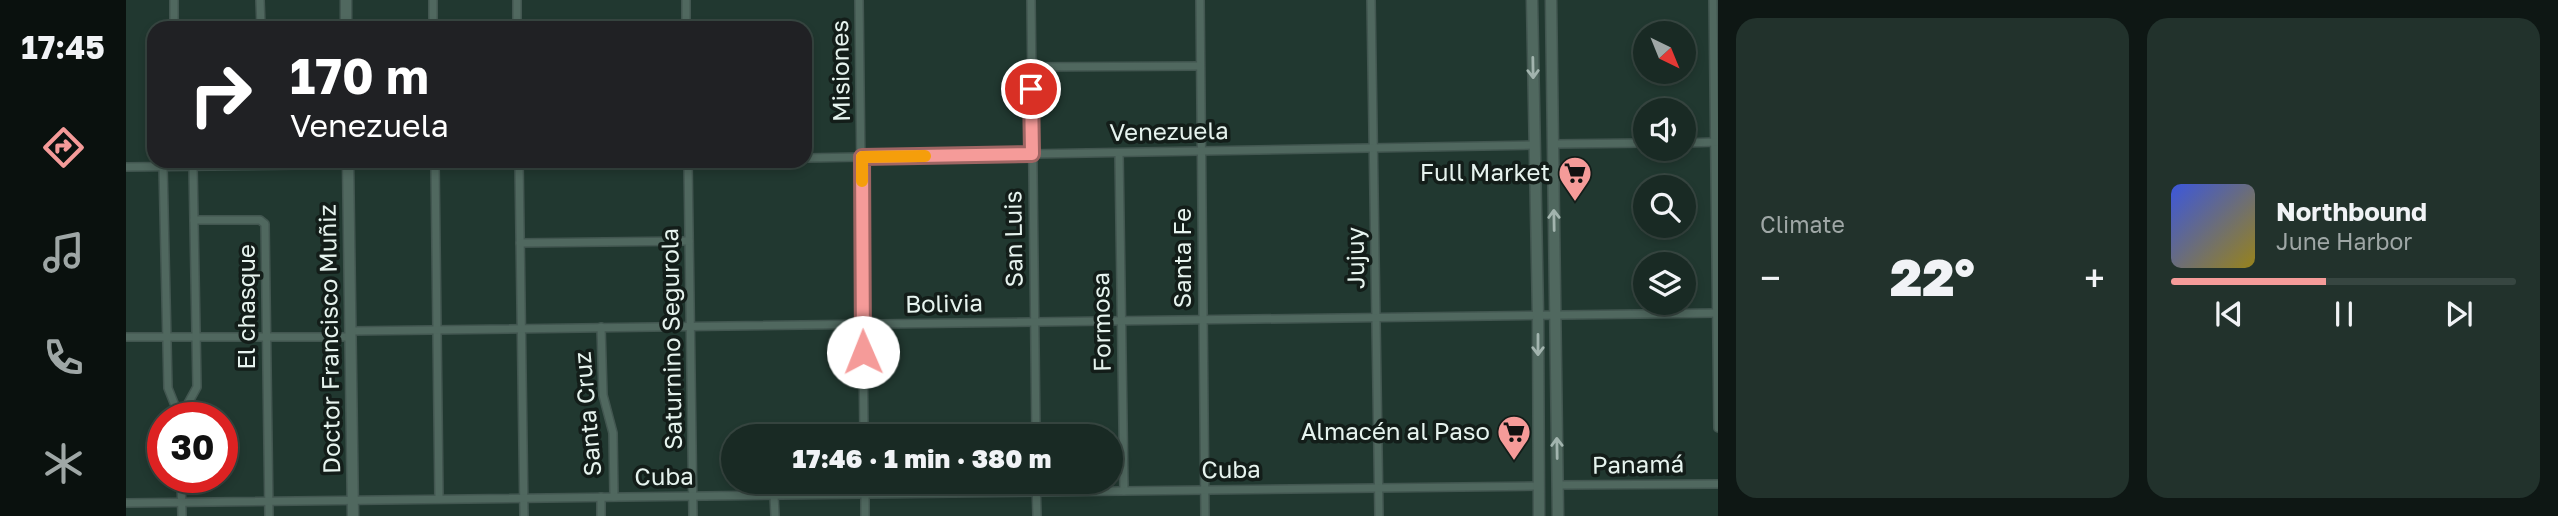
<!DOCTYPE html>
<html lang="en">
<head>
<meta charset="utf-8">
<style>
	body { margin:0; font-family:"Golos Text",sans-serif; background:#22322c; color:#f1f3f6; height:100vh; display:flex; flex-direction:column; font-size:26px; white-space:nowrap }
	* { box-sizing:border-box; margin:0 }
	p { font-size:23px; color:#9fa7a6 }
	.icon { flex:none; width:38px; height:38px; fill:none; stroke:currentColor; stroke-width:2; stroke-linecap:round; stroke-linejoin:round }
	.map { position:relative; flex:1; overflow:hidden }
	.details { display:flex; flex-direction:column; gap:18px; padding:18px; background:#0e1714; width:840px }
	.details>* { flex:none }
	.banner { position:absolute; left:21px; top:21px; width:665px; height:147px; border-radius:21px; box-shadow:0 4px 10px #0003,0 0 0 2px #374641; background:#202124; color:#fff; overflow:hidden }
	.needle { width:46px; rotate:137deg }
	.buttons { position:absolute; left:1507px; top:21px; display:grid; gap:14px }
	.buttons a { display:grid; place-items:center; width:63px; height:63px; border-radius:50%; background:#192a24; box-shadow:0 4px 10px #0003,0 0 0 2px #374641; font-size:35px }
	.speed { position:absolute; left:21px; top:402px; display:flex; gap:14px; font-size:35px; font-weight:700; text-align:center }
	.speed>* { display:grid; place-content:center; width:91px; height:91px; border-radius:50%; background:#192a24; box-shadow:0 4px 10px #0003,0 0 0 2px #374641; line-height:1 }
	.speed .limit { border:10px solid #d22; background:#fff; color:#111 }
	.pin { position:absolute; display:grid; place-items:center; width:60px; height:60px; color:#fff; margin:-30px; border:4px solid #fff; border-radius:50%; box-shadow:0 2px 7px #0007 }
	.me { position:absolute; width:77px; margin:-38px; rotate:359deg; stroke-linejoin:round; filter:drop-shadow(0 0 5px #0008) }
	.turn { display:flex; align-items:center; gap:24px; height:147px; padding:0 28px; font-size:32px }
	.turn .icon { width:91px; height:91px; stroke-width:2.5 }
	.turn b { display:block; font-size:49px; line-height:60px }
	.big { font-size:52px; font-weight:800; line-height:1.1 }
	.details .widget { flex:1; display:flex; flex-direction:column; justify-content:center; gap:10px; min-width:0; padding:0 24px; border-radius:21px; background:#22322c }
	.song { display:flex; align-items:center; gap:21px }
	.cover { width:84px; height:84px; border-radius:10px; background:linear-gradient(135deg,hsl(230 70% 55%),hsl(50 70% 35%)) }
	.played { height:7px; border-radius:4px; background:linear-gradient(90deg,#f59b99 45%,#374641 45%) }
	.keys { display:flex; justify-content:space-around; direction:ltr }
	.heat { display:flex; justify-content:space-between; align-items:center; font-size:38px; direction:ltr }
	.details .tiles { flex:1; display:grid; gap:18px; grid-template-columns:repeat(2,1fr) }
	.trip { position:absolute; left:595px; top:424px; width:402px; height:70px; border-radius:35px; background:#192a24; box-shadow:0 4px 10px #0003,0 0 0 2px #374641; font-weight:800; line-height:70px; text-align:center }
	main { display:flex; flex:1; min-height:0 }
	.tabs { display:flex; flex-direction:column; width:126px; justify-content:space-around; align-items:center; background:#0a110e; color:#9fa7a6 }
	.tabs .icon { width:49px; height:49px }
	.tabs .selected { color:#f59b99 }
	.tabs b { font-size:32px; color:#f1f3f6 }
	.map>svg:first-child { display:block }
</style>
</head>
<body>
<main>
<nav class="tabs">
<b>17:45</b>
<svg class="icon selected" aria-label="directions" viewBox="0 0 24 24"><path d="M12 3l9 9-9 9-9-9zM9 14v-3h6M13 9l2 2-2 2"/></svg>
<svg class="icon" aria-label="music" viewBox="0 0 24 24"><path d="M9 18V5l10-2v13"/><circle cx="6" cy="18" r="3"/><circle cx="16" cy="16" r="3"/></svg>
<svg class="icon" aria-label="phone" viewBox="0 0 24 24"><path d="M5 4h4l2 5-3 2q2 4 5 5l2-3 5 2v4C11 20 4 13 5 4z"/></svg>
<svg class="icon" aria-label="climate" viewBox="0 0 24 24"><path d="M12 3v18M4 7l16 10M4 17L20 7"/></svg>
</nav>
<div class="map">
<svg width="1592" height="516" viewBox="0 0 1592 516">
	<rect width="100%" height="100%" fill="#213830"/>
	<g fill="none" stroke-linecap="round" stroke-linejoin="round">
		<defs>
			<g id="street">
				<path d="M 48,0 L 48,28"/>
				<path d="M 134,0 L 135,28"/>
				<path d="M 307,0 L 307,28"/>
				<path d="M 391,0 L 391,28"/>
				<path d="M 560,0 L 560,28"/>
				<path d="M 733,0 L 738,436"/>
				<path d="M 905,0 L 910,436"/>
				<path d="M 1074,0 L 1079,516"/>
				<path d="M 1245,0 L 1253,516"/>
				<path d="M 1587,0 L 1592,428"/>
				<path d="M 904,67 L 1073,66"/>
				<path d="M 1558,143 L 1591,142"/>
				<path d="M 1427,144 L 1519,143"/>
				<path d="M 993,153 L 998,491"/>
				<path d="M 679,158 L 1408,145"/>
				<path d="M 393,161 L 398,516"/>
				<path d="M 562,161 L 567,516"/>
				<path d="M 309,162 L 313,499"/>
				<path d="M 37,166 L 42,388 L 54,418"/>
				<path d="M 0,167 L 512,161"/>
				<path d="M 68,220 L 134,220 L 139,224 L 143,516"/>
				<path d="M 394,243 L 563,241"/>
				<path d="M 475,327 L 477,395 L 487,433 L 488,497"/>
				<path d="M 225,331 L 1592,313"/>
				<path d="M 0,337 L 225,337"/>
				<path d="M 54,418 L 71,387 L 67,166"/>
				<path d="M 55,478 L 56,516"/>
				<path d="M 739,481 L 739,516"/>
				<path d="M 910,481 L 911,516"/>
				<path d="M 1432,485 L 1592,484"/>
				<path d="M 648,495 L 649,516"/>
				<path d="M 475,497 L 475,516"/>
				<path d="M 0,503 L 1412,486"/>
			</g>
			<g id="secondary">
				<path d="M 220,0 L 220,28"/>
				<path d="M 1406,0 L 1412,315 L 1413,516"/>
				<path d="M 1425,0 L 1432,516"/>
				<path d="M 222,161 L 227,516"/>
			</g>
		</defs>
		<use href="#street" stroke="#425650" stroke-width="10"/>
		<use href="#secondary" stroke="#425650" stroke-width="13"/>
		<use href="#street" stroke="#50685f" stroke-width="7"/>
		<use href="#secondary" stroke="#50685f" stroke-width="10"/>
	</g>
	<defs><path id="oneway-shaft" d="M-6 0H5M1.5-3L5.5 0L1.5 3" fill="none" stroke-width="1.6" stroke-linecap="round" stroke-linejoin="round" transform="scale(1.75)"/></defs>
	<g stroke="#a2b4ae">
		<use href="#oneway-shaft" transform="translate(1407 68) rotate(89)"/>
		<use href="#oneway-shaft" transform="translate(1428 220) rotate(-91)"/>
		<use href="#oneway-shaft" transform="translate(1412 345) rotate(90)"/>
		<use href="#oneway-shaft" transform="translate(1431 448) rotate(-91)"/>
	</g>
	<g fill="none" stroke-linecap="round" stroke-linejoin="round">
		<defs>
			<path id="route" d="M 737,352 L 736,157 L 906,154 L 905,89"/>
		</defs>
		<use href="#route" stroke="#9f6563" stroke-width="18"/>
		<use href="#route" stroke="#f59b99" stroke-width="12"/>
		<path stroke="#f59e0b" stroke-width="12" d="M 736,181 L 736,157 L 799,156"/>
	</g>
	<defs>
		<symbol id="supermarket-pin" viewBox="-11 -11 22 30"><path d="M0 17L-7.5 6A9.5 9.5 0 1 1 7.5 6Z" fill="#f59b99" stroke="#131d19"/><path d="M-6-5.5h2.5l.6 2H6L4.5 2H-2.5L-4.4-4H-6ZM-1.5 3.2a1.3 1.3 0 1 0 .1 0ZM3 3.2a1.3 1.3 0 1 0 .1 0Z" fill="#111"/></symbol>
	</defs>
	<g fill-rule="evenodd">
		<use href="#supermarket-pin" x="1430" y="154" width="38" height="52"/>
		<use href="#supermarket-pin" x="1369" y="413" width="38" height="52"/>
	</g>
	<g text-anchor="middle" stroke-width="7" stroke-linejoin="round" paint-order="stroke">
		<g font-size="24" fill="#e6f3ee" stroke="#131d19">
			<text transform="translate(715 71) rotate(-91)" y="8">Misiones</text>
			<text transform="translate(1043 132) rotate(-1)" y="8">Venezuela</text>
			<text transform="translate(888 239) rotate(-91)" y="8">San Luis</text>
			<text transform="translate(1057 258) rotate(-90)" y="8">Santa Fe</text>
			<text transform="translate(1230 258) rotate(-91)" y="8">Jujuy</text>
			<text transform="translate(818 304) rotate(-1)" y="8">Bolivia</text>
			<text transform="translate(121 307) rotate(-90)" y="8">El chasque</text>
			<text transform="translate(976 322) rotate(-91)" y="8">Formosa</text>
			<text transform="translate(204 339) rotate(-91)" y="8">Doctor Francisco Muñiz</text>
			<text transform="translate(546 339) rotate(-91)" y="8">Saturnino Segurola</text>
			<text transform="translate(462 414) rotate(-95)" y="8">Santa Cruz</text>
			<text transform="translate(1512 465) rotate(-1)" y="8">Panamá</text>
			<text transform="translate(1105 470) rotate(-1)" y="8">Cuba</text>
			<text transform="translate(538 477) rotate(-1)" y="8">Cuba</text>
		</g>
		<g font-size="24" fill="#e6f3ee" stroke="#131d19" text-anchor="end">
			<text x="1424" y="181">Full Market</text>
			<text x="1364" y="440">Almacén al Paso</text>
		</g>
	</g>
</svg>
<div class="buttons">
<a><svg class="needle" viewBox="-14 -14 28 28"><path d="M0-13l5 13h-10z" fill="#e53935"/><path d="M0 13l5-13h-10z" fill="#9fa7a6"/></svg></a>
<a><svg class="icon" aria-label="sound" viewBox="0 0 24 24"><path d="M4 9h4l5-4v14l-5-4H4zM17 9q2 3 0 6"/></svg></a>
<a><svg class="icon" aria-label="search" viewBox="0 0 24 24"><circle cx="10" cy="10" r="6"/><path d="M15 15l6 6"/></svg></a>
<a><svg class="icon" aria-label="layers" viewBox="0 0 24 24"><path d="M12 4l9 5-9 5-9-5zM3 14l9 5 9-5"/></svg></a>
</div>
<div class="speed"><div class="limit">30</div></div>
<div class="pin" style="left:905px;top:89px;background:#d93025"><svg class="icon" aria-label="arrive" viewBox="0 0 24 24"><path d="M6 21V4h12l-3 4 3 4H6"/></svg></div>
<svg class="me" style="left:737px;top:352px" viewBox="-20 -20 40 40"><circle r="19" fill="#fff"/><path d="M0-13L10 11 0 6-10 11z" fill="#f59b99"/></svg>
<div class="trip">17:46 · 1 min · 380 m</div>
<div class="banner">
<div class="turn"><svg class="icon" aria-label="right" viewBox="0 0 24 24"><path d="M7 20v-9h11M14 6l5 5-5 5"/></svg><div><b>170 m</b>Venezuela</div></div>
</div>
</div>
<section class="details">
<div class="tiles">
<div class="widget"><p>Climate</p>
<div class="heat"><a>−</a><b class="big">22°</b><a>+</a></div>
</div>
<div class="widget">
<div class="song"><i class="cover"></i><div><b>Northbound</b><p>June Harbor</p></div></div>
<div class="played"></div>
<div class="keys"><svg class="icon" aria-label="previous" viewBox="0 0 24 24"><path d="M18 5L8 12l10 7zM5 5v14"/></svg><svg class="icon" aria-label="pause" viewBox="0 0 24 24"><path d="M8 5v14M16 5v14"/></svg><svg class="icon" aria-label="next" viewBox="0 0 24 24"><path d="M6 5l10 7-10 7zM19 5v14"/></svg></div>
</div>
</div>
</section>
</main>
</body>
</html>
